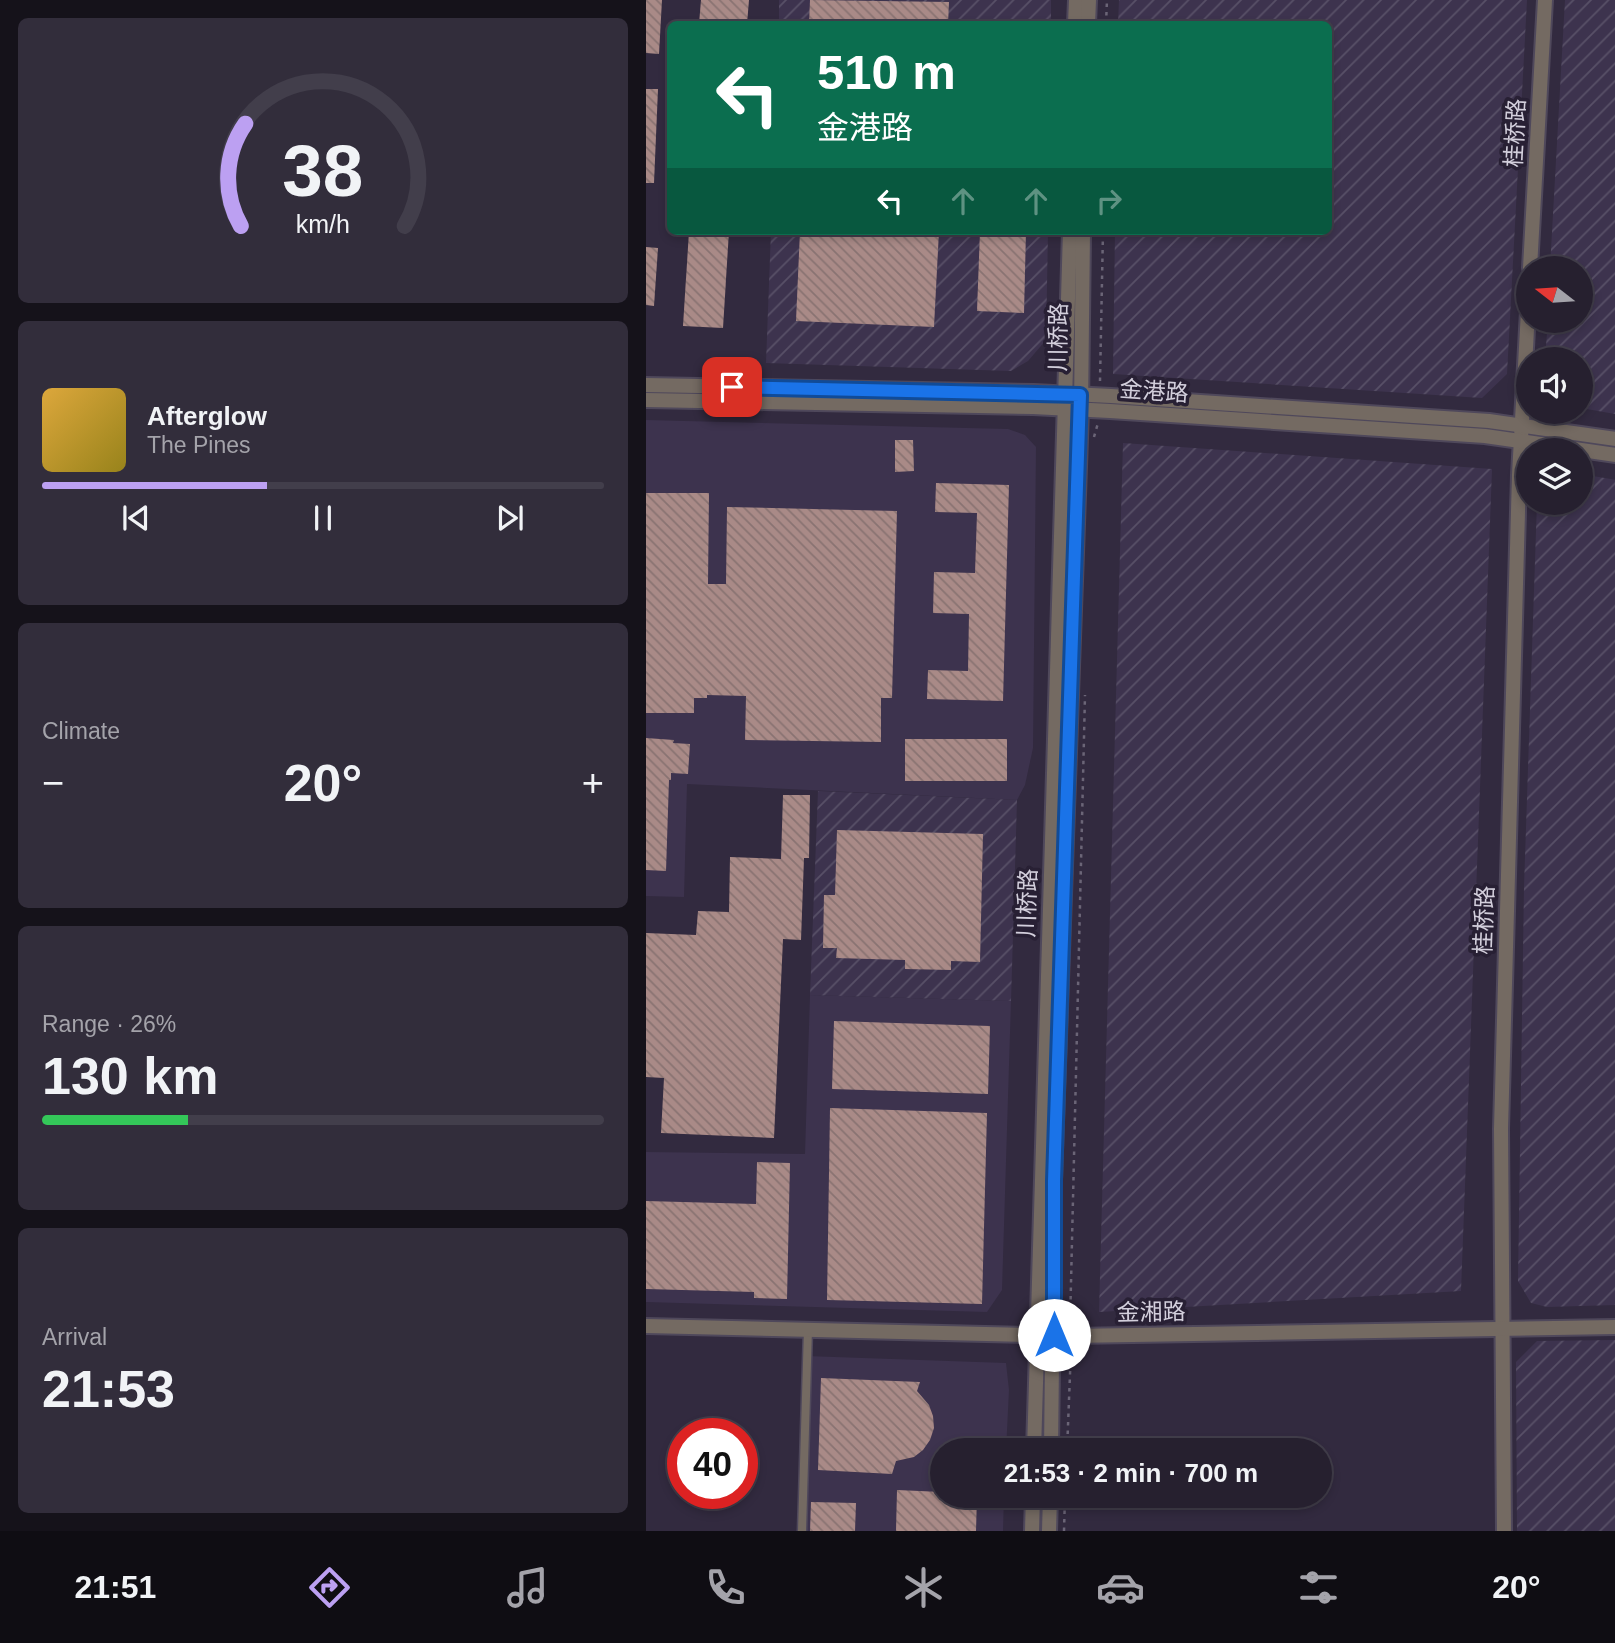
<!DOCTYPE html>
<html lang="en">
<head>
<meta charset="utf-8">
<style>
	body { margin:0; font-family:Arial,"Noto Sans SC",sans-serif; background:#322d3b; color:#f1f3f6; height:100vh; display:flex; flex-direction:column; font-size:26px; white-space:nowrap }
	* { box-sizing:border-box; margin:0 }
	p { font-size:23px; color:#a4a3aa }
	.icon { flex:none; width:38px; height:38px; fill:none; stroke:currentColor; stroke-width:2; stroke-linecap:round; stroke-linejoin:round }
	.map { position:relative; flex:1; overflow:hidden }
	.side { display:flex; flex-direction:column; gap:18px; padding:18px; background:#15121a; width:646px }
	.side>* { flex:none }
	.banner { position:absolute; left:21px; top:21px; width:665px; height:214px; border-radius:10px; box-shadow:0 4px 10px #0003,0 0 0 2px #423e4b; background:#0b6e4f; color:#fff; overflow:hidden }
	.needle { width:46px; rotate:287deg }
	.buttons { position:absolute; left:870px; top:256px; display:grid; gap:14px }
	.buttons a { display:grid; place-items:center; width:77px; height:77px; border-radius:50%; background:#26202f; box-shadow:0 4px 10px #0003,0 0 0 2px #423e4b; font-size:35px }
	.speed { position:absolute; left:21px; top:1418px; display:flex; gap:14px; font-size:35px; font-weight:700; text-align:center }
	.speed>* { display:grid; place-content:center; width:91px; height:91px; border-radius:50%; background:#26202f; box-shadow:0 4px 10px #0003,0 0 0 2px #423e4b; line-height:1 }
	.speed .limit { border:10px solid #d22; background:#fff; color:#111 }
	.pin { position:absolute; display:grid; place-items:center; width:60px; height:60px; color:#fff; margin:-30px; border-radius:14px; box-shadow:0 4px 10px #0006 }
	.me { position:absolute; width:77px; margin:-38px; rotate:0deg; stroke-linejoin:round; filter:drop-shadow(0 0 5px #0008) }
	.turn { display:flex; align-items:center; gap:24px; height:147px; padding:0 35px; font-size:32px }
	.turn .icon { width:91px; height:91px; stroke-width:2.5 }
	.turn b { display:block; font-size:49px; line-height:60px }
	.lanes { display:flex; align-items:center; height:66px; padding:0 35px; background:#0003; justify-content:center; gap:35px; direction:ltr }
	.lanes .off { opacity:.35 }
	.big { font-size:52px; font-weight:700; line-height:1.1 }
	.side .tile { flex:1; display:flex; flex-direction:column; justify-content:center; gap:10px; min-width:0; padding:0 24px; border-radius:10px; background:#322d3b }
	.side .dial { align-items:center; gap:0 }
	.dial svg { height:182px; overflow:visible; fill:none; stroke:#423e4b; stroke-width:7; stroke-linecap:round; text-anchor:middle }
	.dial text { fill:#f1f3f6; stroke:none }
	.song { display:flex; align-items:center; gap:21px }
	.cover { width:84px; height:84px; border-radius:10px; background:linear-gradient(135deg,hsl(40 70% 55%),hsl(50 70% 35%)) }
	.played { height:7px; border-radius:4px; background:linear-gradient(90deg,#bca0f2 40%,#423e4b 40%) }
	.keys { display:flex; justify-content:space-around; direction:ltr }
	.heat { display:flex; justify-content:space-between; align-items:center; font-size:38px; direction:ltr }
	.charge { height:10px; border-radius:5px; background:linear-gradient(90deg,#34c759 26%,#423e4b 0) }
	.trip { position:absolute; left:284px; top:1438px; width:402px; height:70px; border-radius:35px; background:#26202f; box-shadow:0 4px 10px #0003,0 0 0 2px #423e4b; font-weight:700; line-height:70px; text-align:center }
	.tabs { display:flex; height:112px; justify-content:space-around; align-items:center; background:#0f0d13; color:#a4a3aa }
	.tabs .icon { width:49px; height:49px }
	.tabs .on { color:#bca0f2 }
	.tabs b { font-size:32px; color:#f1f3f6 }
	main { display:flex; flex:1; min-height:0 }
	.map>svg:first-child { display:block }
</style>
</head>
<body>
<main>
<section class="side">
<div class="tile dial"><svg viewBox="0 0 100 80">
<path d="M14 69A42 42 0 1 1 86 69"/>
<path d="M14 69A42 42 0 0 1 16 24" stroke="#bca0f2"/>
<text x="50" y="56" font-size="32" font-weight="700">38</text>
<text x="50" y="72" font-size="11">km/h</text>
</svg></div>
<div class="tile">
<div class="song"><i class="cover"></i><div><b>Afterglow</b><p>The Pines</p></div></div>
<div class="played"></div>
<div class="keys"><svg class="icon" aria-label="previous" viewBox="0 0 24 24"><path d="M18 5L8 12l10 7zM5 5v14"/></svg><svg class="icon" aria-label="pause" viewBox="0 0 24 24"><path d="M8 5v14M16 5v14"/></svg><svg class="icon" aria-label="next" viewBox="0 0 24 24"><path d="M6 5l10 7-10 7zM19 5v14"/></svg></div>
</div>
<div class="tile"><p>Climate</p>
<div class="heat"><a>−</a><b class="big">20°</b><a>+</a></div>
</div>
<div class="tile"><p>Range · 26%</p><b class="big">130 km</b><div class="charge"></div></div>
<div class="tile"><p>Arrival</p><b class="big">21:53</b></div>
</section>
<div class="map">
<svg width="970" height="1531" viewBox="0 0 970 1531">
	<defs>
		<pattern id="industrial-furrows" width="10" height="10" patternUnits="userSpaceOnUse" patternTransform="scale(1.75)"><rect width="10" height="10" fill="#3d334e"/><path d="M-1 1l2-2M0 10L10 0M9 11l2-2" fill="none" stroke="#585067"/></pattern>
		<pattern id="building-back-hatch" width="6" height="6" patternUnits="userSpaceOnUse" patternTransform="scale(1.75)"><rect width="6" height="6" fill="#a98a87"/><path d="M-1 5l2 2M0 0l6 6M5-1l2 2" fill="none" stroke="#897372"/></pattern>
	</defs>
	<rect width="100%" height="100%" fill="#322a3f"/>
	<g fill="#3d334e">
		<path d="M 0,420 L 362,429 L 379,435 L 390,447 L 387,748 L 379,785 L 371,800 L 41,784 L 38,897 L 0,896 Z"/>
		<path d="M 164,995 L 365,1001 L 356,1290 L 341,1312 L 0,1302 L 0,1152 L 159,1154 Z"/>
		<path d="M 160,1356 L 360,1363 L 363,1390 L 360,1451 L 296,1451 L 296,1496 L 358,1496 L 357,1531 L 151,1531 Z"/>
	</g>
	<g fill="url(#industrial-furrows)">
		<rect x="133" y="0" width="272" height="24"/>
		<path d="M 473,0 L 881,0 L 861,374 L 836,398 L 467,374 L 469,231 L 682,231 L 682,24 L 472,24 Z"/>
		<path d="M 919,0 L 969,0 L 969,414 L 935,408 L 934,359 L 899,359 L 902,320 L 934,320 L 934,268 L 904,268 Z"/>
		<path d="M 125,231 L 402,231 L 400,340 L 382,361 L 365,371 L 120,363 Z"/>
		<path d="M 477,443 L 846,469 L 815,1291 L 453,1312 Z"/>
		<path d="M 935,474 L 970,480 L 970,1305 L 901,1307 L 885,1303 L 872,1281 L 878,887 L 891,502 L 934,502 Z"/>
		<path d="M 172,791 L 371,800 L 365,1001 L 164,995 Z"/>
		<path d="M 970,1340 L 969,1531 L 871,1531 L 870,1362 L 891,1341 Z"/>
	</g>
	<g fill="url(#building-back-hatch)">
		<path d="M 0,0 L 16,0 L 13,54 L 0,53 Z"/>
		<path d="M 55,0 L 103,0 L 101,24 L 53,24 Z"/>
		<path d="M 164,0 L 303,2 L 302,24 L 163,24 Z"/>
		<path d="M 0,89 L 12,89 L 8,183 L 0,183 Z"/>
		<path d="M 43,231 L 83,231 L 77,328 L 37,326 Z"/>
		<path d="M 154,231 L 293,231 L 288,327 L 150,321 Z"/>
		<path d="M 334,231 L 380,231 L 378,313 L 331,311 Z"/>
		<path d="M 0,247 L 12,248 L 8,306 L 0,305 Z"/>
		<path d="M 249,440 L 267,440 L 268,471 L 249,472 Z"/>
		<path d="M 290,483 L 363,485 L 357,701 L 281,699 L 282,670 L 322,671 L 323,614 L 287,613 L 288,572 L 329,573 L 331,513 L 289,512 Z"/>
		<path d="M 0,493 L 63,493 L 62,584 L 80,584 L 81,507 L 251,511 L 246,698 L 235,698 L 235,742 L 99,740 L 100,696 L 61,695 L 61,698 L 48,698 L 48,713 L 0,713 Z"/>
		<path d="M 0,738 L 28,740 L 27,743 L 44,744 L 42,774 L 25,773 L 25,780 L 23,780 L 20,871 L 0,870 Z"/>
		<rect x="259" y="739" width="102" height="42"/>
		<path d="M 137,795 L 164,795 L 163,858 L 158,858 L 155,940 L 137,939 L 128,1138 L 15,1133 L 18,1078 L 0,1077 L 0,933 L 50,935 L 52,911 L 83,912 L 84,857 L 135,859 Z"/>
		<path d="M 191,830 L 337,834 L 334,962 L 305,961 L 305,970 L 259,969 L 259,960 L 190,958 L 191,948 L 177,948 L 178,895 L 189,895 Z"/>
		<path d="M 188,1021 L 344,1026 L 342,1094 L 186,1089 Z"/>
		<path d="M 184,1108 L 341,1113 L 336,1304 L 181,1300 Z"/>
		<path d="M 111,1162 L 144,1163 L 141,1299 L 108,1298 L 108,1292 L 0,1289 L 0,1201 L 110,1204 Z"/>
		<path d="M 175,1378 L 274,1382 L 271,1391 L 283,1405 L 287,1416 L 288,1428 L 284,1440 L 277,1450 L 268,1457 L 250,1461 L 246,1474 L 172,1470 Z"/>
		<path d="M 251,1490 L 296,1492 L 296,1496 L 331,1496 L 330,1531 L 250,1531 Z"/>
		<path d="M 165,1502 L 210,1503 L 209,1531 L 164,1531 Z"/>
	</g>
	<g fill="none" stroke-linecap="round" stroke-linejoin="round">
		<defs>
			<path id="service" d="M 156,1531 L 162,1329"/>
			<g id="minor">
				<path d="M 884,268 L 899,0"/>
				<path d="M 858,1531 L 855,1129 L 873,475 L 882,311"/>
			</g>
			<g id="tertiary">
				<path d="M 429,24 L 430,0"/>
				<path d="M 442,24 L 443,0"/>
				<path d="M 0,385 L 388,392 L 465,396 L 843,421 L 970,439"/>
				<path d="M 0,400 L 387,407 L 464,411 L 839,436 L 970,455"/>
				<path d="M 0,1326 L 425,1336 L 970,1327"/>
				<path d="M 388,1451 L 424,231"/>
				<path d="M 405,1451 L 408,1180 L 435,410 L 437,231"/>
				<path d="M 386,1531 L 387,1496"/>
				<path d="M 403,1531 L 404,1496"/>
			</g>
		</defs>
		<use href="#service" stroke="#4f485b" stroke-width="11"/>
		<use href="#minor" stroke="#4f485b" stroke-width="18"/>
		<use href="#tertiary" stroke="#4f485b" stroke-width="18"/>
		<g stroke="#6b6577" stroke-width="2.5" stroke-dasharray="3.5 5" stroke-linecap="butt">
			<path d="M 460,24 L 461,0"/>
			<path d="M 454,381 L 457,231"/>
			<path d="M 448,437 L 452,423"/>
			<path d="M 424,1325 L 439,695"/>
			<path d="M 421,1451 L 425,1349"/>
			<path d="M 418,1531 L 419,1496"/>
		</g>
		<use href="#service" stroke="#746a62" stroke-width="8"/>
		<use href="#minor" stroke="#746a62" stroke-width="14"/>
		<use href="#tertiary" stroke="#746a62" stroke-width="14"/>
	</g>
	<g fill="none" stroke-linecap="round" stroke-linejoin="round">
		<defs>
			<path id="route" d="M 86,387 L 434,395 L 408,1181 L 408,1335"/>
		</defs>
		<use href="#route" stroke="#114b97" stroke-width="18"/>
		<use href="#route" stroke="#1a73e8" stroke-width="12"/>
	</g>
	<g text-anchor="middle" stroke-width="7" stroke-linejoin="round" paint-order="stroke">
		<g font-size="23" fill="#d3cfdc" stroke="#282034">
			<text transform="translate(869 133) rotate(-87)" y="8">桂桥路</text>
			<text transform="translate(412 337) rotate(-89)" y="8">川桥路</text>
			<text transform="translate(508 391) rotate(4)" y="8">金港路</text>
			<text transform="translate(381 903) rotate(-88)" y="8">川桥路</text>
			<text transform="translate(838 920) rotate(-88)" y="8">桂桥路</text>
			<text transform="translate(505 1312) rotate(-1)" y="8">金湘路</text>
		</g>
	</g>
</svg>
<div class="buttons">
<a><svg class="needle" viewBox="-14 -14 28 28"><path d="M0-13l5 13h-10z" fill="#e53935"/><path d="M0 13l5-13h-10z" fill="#a4a3aa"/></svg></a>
<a><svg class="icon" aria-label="sound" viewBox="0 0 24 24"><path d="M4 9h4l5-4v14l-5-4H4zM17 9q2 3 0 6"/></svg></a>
<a><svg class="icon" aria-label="layers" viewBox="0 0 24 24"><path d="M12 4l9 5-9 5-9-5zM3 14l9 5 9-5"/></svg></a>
</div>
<div class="speed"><div class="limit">40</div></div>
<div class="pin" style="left:86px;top:387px;background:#d93025"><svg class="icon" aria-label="arrive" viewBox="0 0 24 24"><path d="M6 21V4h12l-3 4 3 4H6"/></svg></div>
<svg class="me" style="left:408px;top:1335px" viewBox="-20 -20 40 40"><circle r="19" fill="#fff"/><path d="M0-13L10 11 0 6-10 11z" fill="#1a73e8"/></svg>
<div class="trip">21:53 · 2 min · 700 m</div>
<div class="banner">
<div class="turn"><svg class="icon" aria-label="left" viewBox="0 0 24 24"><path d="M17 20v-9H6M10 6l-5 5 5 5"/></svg><div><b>510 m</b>金港路</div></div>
<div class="lanes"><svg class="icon" aria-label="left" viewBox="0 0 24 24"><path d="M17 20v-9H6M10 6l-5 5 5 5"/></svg><svg class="icon off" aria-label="ahead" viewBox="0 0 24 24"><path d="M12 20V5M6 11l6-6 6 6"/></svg><svg class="icon off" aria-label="ahead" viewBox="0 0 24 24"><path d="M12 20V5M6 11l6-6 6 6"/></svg><svg class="icon off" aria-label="right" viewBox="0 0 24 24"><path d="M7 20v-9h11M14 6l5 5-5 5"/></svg></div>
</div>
</div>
</main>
<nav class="tabs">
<b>21:51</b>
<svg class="icon on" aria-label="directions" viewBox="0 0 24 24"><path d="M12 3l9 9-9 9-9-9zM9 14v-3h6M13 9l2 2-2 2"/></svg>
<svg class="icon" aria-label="music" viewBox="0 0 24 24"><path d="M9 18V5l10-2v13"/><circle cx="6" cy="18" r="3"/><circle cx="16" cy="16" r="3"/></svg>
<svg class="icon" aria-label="phone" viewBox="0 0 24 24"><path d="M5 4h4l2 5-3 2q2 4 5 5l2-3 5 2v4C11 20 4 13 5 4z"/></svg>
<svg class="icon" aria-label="climate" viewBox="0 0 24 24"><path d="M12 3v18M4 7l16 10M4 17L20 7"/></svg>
<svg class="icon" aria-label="car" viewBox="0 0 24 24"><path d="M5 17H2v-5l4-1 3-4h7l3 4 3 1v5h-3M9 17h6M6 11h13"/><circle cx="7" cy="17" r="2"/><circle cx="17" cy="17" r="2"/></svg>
<svg class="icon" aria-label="filters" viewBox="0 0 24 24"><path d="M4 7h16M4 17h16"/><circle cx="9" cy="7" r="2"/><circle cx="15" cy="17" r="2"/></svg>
<b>20°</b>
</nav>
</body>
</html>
